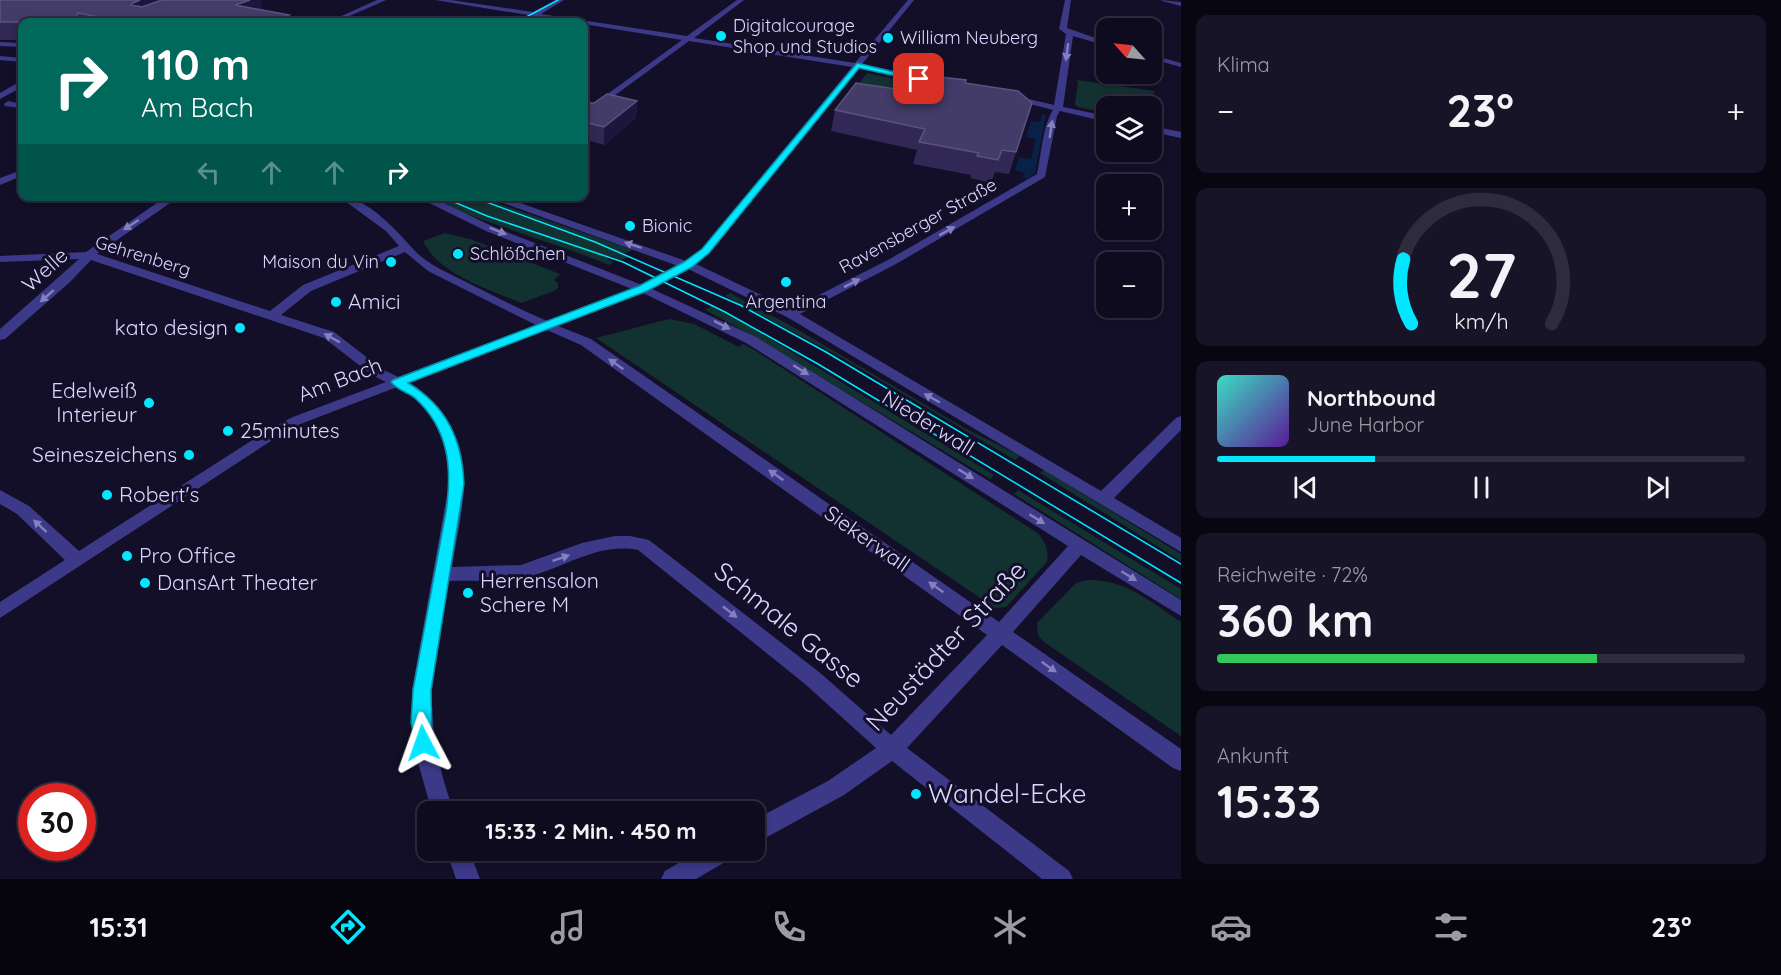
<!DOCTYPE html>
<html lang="de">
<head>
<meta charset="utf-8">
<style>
	body { margin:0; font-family:Quicksand,sans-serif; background:#171427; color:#f1f3f6; height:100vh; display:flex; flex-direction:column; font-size:22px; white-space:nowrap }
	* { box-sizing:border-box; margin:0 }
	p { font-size:20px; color:#9b9ba4 }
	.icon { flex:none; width:33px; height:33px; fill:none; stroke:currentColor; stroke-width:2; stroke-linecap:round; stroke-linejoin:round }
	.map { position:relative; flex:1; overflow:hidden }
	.drawer { display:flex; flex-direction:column; gap:15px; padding:15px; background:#080610; width:600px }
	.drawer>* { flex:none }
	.hud { position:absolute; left:18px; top:18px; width:570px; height:183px; border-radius:12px; box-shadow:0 3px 9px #0003,0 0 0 2px #2e2b3c; background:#00695c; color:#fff; overflow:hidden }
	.needle { width:39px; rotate:297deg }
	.tools { position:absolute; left:1096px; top:18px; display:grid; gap:12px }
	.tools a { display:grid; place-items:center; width:66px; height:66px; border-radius:12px; background:#0e0b1e; box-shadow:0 3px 9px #0003,0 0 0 2px #2e2b3c; font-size:30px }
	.speed { position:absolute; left:18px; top:783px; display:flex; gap:12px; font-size:30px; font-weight:700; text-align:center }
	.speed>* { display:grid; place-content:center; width:78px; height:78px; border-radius:50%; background:#0e0b1e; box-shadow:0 3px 9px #0003,0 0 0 2px #2e2b3c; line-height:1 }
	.speed .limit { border:9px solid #d22; background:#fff; color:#111 }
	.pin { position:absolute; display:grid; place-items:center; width:51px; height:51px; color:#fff; margin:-26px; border-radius:12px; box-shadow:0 3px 9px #0006 }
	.me { position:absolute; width:66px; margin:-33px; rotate:356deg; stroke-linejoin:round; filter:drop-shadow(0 0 4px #0008) }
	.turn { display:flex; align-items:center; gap:21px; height:126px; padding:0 24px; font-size:27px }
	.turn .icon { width:78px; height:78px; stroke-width:2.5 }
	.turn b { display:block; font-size:42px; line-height:51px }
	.lanes { display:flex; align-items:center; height:57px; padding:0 24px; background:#0003; justify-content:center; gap:30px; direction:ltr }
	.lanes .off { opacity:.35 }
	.big { font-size:45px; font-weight:700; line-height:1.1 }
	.drawer .card { flex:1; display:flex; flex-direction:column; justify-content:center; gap:9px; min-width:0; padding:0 21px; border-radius:12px; background:#171427 }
	.drawer .dial { align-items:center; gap:0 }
	.dial svg { height:156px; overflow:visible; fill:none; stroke:#2e2b3c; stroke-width:7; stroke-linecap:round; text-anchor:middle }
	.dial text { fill:#f1f3f6; stroke:none }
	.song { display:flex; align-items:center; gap:18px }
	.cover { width:72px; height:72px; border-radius:9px; background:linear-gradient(135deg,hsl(170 70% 55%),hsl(270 70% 35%)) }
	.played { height:6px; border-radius:3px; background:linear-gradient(90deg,#02e6ff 30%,#2e2b3c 30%) }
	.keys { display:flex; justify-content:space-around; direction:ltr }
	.heat { display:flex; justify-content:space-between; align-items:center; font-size:33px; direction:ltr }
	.charge { height:9px; border-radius:4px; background:linear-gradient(90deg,#34c759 72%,#2e2b3c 0) }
	.trip { position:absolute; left:417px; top:801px; width:348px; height:60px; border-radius:12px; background:#0e0b1e; box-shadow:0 3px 9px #0003,0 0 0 2px #2e2b3c; font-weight:700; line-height:60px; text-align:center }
	.tabs { display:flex; height:96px; justify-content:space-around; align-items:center; background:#06040c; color:#9b9ba4 }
	.tabs .icon { width:42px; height:42px }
	.tabs .active { color:#02e6ff }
	.tabs b { font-size:27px; color:#f1f3f6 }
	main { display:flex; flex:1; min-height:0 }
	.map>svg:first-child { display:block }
</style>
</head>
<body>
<main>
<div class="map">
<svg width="1181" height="879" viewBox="0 0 1181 879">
	<rect width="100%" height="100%" fill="#130f28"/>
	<g fill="#123231">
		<path d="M 867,73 L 950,91 L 846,101 Z"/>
		<path d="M 1076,80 L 1155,91 L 1145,106 L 1107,106 L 1107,113 L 1078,107 L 1075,104 L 1078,82 Z"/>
		<path d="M 426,197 L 480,197 L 633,250 L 621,254 L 629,257 L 621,260 L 611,256 L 607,259 L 614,262 L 609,265 C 549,240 485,224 426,197 Z"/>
		<path d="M 445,233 L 470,239 L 560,274 L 554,280 L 558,283 L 558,288 L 554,291 L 521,303 C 489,289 439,275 423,241 Z"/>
		<path d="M 730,293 L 795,328 L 963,427 L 1020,456 L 1015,460 L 842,358 L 725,296 Z"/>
		<path d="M 711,306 L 749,326 L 994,475 L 990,479 L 742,330 L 705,310 Z"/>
		<path d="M 669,319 L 694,324 L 739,347 L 743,344 L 756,351 L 1036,532 C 1045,540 1049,549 1047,562 L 1006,607 L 995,608 L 596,338 Z"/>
		<path d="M 1044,470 L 1181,554 L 1181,561 L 1040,473 Z"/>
		<path d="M 1018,490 L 1181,589 L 1181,599 L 1014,494 Z"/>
		<path d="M 1088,580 C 1127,580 1149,601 1181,622 L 1181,736 L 1044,642 L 1038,635 L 1037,623 L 1076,583 Z"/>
	</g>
	<path fill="#092047" d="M 1042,114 L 1046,115 L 1035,172 L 1028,179 L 1022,177 L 1026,173 L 1015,170 L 1019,157 L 1031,159 L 1036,139 L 1026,137 L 1031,121 L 1040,122 Z"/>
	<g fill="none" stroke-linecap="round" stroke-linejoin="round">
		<g fill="#3c3988" fill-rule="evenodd">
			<path d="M 377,0 L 386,0 L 336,22 L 328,22 Z"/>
			<path d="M 435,0 L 451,0 L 533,12 L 556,0 L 564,0 L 541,14 L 687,36 L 737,0 L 744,0 L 694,38 L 855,63 L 908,0 L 914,0 L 862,64 L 933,79 L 933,83 L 859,68 L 710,253 L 696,264 L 791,309 L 888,260 L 1037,174 C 1041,156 1043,125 1053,110 L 1008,98 L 1012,95 L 1054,105 L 1066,34 L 1059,29 L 1065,0 L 1071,0 L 1067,28 L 1107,42 L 1107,46 L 1073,36 L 1063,107 L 1107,116 L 1107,122 L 1060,111 L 1057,116 L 1045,177 L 896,264 L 800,314 L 1101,491 L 1176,418 L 1181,416 L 1181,430 L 1114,498 L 1181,538 L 1181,552 L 787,317 L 688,269 L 652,289 L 756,337 L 1181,600 L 1181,616 L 1081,555 L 1013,632 L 1181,749 L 1181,771 L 1173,768 L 1002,645 L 907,748 L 1069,871 L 1073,879 L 1042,879 L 892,761 L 844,795 L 754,844 L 754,820 L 828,781 L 876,748 L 805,684 L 638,550 C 596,542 562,570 523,578 C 500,583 473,580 449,581 L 432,690 C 431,733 439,771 454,812 L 432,812 L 415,752 L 412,690 L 449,484 C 448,444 435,407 397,387 L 303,423 L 283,433 L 0,618 L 0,602 L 65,560 L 17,514 L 0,504 L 0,490 L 29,506 L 79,551 L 273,427 L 293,417 L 386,382 L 372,375 L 324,338 L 91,260 L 70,282 L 5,339 L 0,340 L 0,329 L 79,259 L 0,262 L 0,256 L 86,252 L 167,196 L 180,196 L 97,254 L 270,311 L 303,285 L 399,246 L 386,231 L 338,196 C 368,196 399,234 417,253 C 430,265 448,273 464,281 C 492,295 519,309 547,321 L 632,289 L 486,231 L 415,196 L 429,196 L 494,227 L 642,285 L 678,266 L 484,196 L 500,196 L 686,261 L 702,249 L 852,67 L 689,41 L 584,118 L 584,111 L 682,40 ZM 405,252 L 428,271 L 536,325 L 398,377 L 382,369 L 334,332 L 281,315 L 311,291 ZM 643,293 L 746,343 L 1068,546 L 999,622 L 591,339 L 558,326 ZM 547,330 L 581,345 L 987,635 L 891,735 L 819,672 L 649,540 L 630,536 L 615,536 L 582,543 L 521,565 L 452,567 C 461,509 480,456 437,407 C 429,398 420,388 409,383 Z"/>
			<path d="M 1161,0 L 1181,2 L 1181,6 L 1162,1 Z"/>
			<path d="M 0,42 L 22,43 L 22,47 L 0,46 Z"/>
			<path d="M 1152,55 L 1181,63 L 1181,67 L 1152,59 Z"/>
			<path d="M 0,56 L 22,58 L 22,62 L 0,60 Z"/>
			<path d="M 19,82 L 22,82 L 22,87 L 0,99 L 0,93 Z"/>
			<path d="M 8,101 L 22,104 L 22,108 L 5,106 L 4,104 Z"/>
			<path d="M 1152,126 L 1181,132 L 1181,138 L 1152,132 Z"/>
			<path d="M 22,170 L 22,176 L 0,185 L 0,178 Z"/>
			<path d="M 446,850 L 469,850 L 480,879 L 456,879 Z"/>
			<path d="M 701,850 L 735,850 L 732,858 L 696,879 L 661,879 L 665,871 Z"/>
		</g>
		<g stroke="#02e6ff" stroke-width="1.5">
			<path d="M 517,22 L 558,0"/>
			<path d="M 440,196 L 487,216 L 623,262 L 725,312 L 818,364 L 1181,583"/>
			<path d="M 470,196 L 595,242 L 740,305 L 826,352 L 1181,564"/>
		</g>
	</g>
	<g fill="#312856">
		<path d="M 0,0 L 262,0 L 260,1 L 262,10 L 289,15 L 291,22 L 22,22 L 22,40 L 0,40 Z"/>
		<path d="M 965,83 L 1032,103 L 1009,174 L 995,172 L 991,183 L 970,178 L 971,175 L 913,164 L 917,150 L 831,131 L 835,110 L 902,90 Z"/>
		<path d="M 637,101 L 636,118 L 604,145 L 584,139 L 584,103 Z"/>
	</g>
	<g fill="#1d163c">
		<path d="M 140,0 L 195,0 L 138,20 L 131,5 L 133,3 Z"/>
		<path d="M 239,0 L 262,0 L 260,1 L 263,14 L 235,5 Z"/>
		<path d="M 78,13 L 81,22 L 75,22 Z"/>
		<path d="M 289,15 L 291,22 L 270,22 Z"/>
		<path d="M 637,101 L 636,118 L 604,145 L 604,127 Z"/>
	</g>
	<g fill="#433b68" stroke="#5b5380" stroke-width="1.5">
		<path d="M 0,0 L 140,0 L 133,3 L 131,5 L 142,7 L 162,0 L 250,0 L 235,5 L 289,15 L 270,22 L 125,22 L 78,13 L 75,22 L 0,22 Z"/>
		<path d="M 913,74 L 966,80 L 965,83 L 1018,91 L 1032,103 L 1016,152 L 1002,150 L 998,160 L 977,156 L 979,153 L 919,142 L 925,129 L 835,110 L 856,83 L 902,90 Z"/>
		<path d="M 607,94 L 637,101 L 604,127 L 584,122 L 584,103 L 594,103 Z"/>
	</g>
	<defs><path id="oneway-solid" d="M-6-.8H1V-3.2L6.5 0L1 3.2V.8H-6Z" transform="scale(1.5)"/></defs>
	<g fill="#8480be">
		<use href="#oneway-solid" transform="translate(1067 52) rotate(98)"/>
		<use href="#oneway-solid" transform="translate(1051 129) rotate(-81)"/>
		<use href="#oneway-solid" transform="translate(131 225) rotate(147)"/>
		<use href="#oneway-solid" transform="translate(498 231) rotate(22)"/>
		<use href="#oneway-solid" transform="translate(947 231) rotate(-29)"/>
		<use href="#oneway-solid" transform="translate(633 245) rotate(-162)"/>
		<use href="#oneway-solid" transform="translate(852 283) rotate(-27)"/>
		<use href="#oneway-solid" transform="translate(47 296) rotate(139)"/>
		<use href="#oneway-solid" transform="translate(722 325) rotate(27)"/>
		<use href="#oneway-solid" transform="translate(332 338) rotate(-151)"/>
		<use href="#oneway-solid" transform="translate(616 364) rotate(-145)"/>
		<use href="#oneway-solid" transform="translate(801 370) rotate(32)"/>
		<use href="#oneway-solid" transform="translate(932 398) rotate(-150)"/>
		<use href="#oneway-solid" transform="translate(966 474) rotate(32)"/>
		<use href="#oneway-solid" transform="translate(776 475) rotate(-145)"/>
		<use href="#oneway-solid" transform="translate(1037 519) rotate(32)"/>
		<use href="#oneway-solid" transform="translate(40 526) rotate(-137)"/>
		<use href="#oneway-solid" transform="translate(561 558) rotate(-19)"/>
		<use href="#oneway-solid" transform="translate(1129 576) rotate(32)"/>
		<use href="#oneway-solid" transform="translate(936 587) rotate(-145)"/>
		<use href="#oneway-solid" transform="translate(730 612) rotate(38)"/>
		<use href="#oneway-solid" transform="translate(1049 667) rotate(35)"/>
	</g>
	<path fill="#02e6ff" stroke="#0196a6" stroke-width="1.5" d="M 857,63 L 923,79 L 919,81 L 859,68 L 709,253 L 692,267 L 647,291 L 408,383 C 447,406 462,440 464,484 L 431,690 C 431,702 433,742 430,749 L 423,752 L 417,749 L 411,723 L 413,690 L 446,512 C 452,469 450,430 415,398 C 407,392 397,390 391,382 L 393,380 L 639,286 L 684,262 L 702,249 Z"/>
	<g fill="#02e6ff" stroke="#130f28" stroke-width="2">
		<circle cx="721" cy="36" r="6"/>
		<circle cx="888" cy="38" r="6"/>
		<circle cx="630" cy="226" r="6"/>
		<circle cx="458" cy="254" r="6"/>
		<circle cx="391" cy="262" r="6"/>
		<circle cx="786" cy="282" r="6"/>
		<circle cx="336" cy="302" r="6"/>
		<circle cx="240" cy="328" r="6"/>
		<circle cx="149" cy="403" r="6"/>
		<circle cx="228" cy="431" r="6"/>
		<circle cx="189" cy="455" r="6"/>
		<circle cx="107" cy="495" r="6"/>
		<circle cx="127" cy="556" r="6"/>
		<circle cx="145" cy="583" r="6"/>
		<circle cx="468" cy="593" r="6"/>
		<circle cx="916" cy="794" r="6"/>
	</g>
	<g text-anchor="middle" stroke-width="6" stroke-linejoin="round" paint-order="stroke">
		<g font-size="18" fill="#dbd6ff" stroke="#130f28" text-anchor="start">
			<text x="733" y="32">Digitalcourage<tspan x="733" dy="21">Shop und Studios</tspan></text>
			<text x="900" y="44">William Neuberg</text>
			<text x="642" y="232">Bionic</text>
			<text x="470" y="260">Schlößchen</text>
			<text x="379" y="268" text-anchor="end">Maison du Vin</text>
			<text x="786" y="308" text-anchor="middle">Argentina</text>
		</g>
		<g font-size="18" fill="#dbd6ff" stroke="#130f28">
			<text transform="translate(918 226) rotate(-29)" y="6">Ravensberger Straße</text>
			<text transform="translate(143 256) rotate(17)" y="6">Gehrenberg</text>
		</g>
		<g font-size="21" fill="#dbd6ff" stroke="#130f28">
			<text transform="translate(45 270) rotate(-42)" y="7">Welle</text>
			<text transform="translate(340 380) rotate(-21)" y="7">Am Bach</text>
			<text transform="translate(928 423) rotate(32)" y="7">Niederwall</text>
			<text transform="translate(867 539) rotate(35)" y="7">Siekerwall</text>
		</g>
		<g font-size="21" fill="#dbd6ff" stroke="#130f28" text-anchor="start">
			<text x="348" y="309">Amici</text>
			<text x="228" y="335" text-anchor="end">kato design</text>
			<text x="137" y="398" text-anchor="end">Edelweiß<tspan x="137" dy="24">Interieur</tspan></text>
			<text x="240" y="438">25minutes</text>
			<text x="177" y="462" text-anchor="end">Seineszeichens</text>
			<text x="119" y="502">Robert's</text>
			<text x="139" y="563">Pro Office</text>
			<text x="480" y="588">Herrensalon<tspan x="480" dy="24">Schere M</tspan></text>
			<text x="157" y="590">DansArt Theater</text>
		</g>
		<g font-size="26" fill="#dbd6ff" stroke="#130f28">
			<text transform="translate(789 625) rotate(39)" y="9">Schmale Gasse</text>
			<text transform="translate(946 646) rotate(-47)" y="9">Neustädter Straße</text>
		</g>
		<g font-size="26" fill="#dbd6ff" stroke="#130f28" text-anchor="start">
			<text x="928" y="803">Wandel-Ecke</text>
		</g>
	</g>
</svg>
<div class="tools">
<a><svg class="needle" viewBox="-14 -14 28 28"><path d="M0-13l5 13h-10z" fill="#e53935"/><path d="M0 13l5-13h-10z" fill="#9b9ba4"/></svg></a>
<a><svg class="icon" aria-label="layers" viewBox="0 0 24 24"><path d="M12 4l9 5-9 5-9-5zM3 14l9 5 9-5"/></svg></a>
<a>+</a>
<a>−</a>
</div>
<div class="speed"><div class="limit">30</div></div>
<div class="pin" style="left:919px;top:79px;background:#d93025"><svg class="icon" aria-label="arrive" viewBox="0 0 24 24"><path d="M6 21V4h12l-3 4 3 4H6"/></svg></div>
<svg class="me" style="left:423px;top:743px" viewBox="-20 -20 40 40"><path d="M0-17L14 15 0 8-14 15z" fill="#02e6ff" stroke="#fff" stroke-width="4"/></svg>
<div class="trip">15:33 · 2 Min. · 450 m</div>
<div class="hud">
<div class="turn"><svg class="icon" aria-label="right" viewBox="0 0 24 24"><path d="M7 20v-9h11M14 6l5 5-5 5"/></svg><div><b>110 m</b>Am Bach</div></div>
<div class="lanes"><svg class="icon off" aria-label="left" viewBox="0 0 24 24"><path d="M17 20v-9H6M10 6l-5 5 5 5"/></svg><svg class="icon off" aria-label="ahead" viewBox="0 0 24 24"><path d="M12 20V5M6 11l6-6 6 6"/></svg><svg class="icon off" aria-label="ahead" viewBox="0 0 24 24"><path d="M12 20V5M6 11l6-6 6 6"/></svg><svg class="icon" aria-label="right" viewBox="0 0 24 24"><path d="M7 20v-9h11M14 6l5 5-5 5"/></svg></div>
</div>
</div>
<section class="drawer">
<div class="card"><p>Klima</p>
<div class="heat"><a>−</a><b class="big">23°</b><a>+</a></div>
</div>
<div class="card dial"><svg viewBox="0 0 100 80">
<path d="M14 69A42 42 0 1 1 86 69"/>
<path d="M14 69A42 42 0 0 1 10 36" stroke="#02e6ff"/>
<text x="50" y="56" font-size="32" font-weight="700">27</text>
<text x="50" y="72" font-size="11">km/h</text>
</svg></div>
<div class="card">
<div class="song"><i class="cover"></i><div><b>Northbound</b><p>June Harbor</p></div></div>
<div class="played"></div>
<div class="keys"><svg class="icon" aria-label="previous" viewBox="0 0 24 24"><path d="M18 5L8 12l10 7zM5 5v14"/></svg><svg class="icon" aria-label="pause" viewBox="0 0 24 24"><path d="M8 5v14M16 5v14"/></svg><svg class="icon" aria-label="next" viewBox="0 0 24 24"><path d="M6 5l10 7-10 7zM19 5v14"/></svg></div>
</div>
<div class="card"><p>Reichweite · 72%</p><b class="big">360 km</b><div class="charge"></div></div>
<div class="card"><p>Ankunft</p><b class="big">15:33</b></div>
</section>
</main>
<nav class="tabs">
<b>15:31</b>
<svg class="icon active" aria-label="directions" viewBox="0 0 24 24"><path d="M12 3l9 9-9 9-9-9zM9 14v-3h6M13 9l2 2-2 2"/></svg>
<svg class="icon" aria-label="music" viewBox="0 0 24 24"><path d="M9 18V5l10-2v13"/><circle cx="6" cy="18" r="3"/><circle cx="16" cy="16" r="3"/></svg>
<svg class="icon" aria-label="phone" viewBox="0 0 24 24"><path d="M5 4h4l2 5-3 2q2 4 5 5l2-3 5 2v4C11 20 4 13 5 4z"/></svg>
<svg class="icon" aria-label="climate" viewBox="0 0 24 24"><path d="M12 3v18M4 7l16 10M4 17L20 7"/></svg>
<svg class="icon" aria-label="car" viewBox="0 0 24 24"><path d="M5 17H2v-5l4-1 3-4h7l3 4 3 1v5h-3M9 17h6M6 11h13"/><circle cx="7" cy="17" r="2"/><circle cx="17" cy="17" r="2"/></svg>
<svg class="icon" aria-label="filters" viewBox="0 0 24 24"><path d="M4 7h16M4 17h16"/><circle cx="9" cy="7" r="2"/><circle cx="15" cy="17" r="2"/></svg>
<b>23°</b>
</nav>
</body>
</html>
